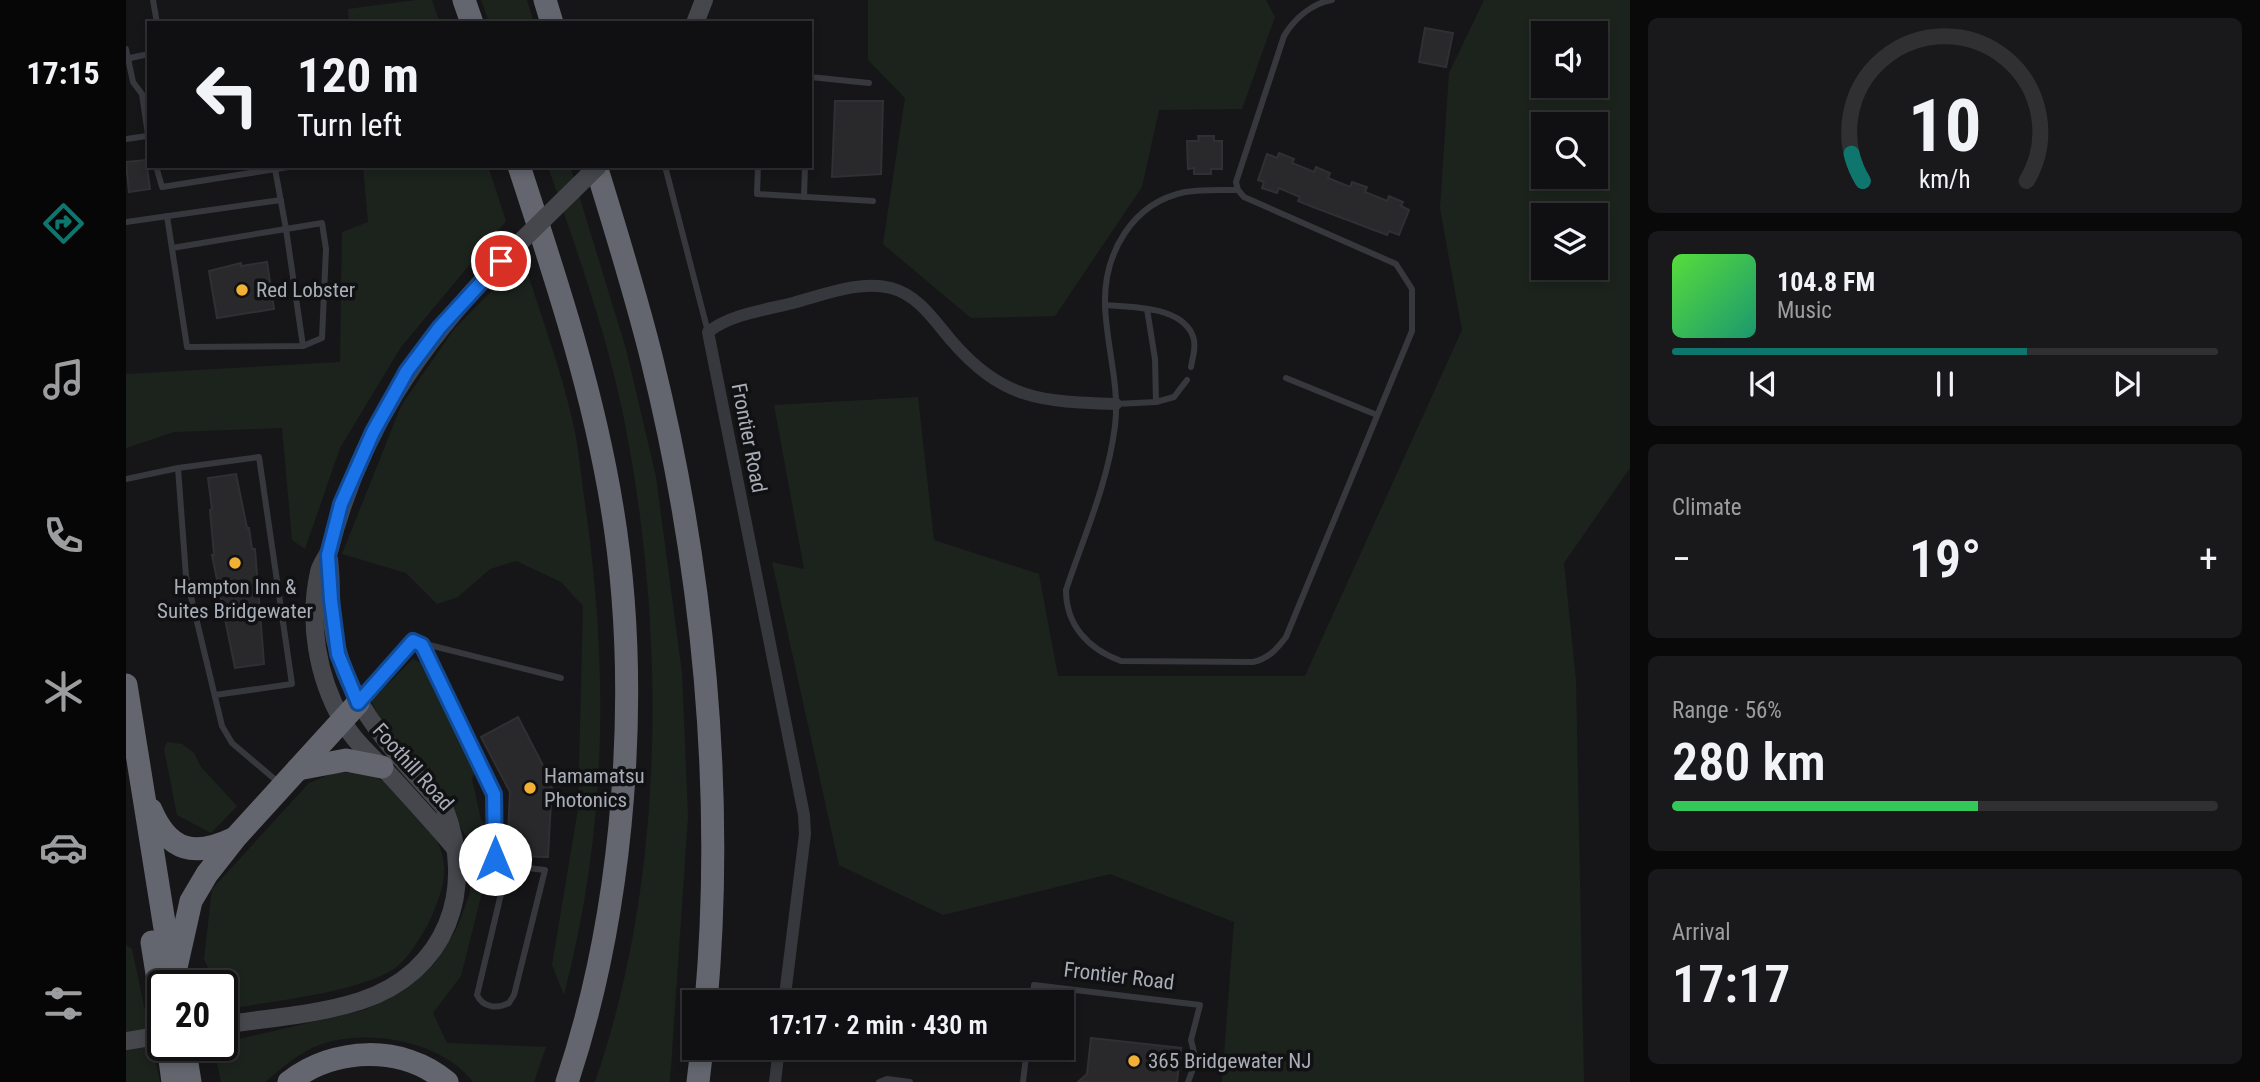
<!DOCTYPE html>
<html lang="en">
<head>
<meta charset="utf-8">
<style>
	body { margin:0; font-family:"Roboto Condensed",sans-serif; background:#19191b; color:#f1f3f6; height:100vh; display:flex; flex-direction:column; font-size:26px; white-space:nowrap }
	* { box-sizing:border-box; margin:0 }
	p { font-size:23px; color:#9c9d9f }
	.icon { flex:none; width:38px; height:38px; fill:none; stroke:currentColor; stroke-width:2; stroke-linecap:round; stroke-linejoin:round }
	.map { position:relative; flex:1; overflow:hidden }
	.sheet { display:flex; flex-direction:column; gap:18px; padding:18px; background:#09090a; width:630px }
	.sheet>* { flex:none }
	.banner { position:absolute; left:21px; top:21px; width:665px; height:147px; border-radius:0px; box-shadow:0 4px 10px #0003,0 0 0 2px #303032; background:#101012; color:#f1f3f6; overflow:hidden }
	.controls { position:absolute; left:1405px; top:21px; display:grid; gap:14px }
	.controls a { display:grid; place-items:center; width:77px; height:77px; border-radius:0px; background:#101012; box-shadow:0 4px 10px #0003,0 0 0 2px #303032; font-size:35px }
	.speed { position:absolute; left:21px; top:970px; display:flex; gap:14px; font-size:35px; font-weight:700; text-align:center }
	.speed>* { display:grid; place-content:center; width:91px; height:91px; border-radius:50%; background:#101012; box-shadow:0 4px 10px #0003,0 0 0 2px #303032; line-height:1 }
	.speed .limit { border:4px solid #111; border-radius:10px; background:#fff; color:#111 }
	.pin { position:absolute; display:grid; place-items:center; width:60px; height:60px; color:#fff; margin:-30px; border:4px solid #fff; border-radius:50%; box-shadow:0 2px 7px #0007 }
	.me { position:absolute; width:77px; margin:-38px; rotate:0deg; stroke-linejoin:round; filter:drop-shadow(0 0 5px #0008) }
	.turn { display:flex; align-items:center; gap:24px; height:147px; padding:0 35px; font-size:32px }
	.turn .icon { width:91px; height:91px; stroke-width:2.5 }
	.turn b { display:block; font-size:49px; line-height:60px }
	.big { font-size:52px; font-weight:600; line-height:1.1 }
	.sheet .tile { flex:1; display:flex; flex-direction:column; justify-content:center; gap:10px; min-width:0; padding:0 24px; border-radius:10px; background:#19191b }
	.sheet .dial { align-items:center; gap:0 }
	.dial svg { height:182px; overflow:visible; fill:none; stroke:#303032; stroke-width:7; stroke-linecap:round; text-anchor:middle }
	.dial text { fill:#f1f3f6; stroke:none }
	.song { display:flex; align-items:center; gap:21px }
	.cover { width:84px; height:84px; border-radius:10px; background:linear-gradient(135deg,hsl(110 70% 55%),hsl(160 70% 35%)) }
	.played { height:7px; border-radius:4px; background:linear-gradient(90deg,#0f766e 65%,#303032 65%) }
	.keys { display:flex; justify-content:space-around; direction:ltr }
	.heat { display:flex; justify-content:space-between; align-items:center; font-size:38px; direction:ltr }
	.charge { height:10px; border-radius:5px; background:linear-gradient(90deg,#34c759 56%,#303032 0) }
	.trip { position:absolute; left:556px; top:990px; width:392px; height:70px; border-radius:0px; background:#101012; box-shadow:0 4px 10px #0003,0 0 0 2px #303032; font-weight:600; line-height:70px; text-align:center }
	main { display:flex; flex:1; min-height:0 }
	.menu { display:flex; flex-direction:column; width:126px; justify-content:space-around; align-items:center; background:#060607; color:#9c9d9f }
	.menu .icon { width:49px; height:49px }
	.menu .active { color:#0f766e }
	.menu b { font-size:32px; color:#f1f3f6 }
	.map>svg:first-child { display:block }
</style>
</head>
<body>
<main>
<nav class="menu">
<b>17:15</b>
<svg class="icon active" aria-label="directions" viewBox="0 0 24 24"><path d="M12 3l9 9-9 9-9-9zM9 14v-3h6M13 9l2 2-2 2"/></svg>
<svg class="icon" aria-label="music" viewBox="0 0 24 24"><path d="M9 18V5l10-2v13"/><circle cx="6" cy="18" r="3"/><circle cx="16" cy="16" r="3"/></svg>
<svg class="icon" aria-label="phone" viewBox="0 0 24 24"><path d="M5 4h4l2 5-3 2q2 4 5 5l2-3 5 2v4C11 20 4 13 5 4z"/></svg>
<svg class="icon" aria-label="climate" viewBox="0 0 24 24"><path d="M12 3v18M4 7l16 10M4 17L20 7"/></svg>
<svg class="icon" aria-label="car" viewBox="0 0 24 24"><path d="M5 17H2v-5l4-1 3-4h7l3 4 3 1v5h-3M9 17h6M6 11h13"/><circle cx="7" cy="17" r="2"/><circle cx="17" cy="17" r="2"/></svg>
<svg class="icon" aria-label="filters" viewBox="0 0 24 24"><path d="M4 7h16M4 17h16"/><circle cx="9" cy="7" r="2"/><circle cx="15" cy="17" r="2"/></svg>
</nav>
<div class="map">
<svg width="1504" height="1082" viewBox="0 0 1504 1082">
	<rect width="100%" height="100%" fill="#161618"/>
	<g fill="#1c231d" fill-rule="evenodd">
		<path d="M 290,0 L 306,0 L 314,23 L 223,23 L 222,9 Z"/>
		<path d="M 355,0 L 401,0 L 408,23 L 363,23 Z"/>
		<path d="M 742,0 L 1140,0 L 1149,17 L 1116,109 L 1033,110 L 1016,187 L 929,316 L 845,318 L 757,244 L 779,98 L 742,60 Z"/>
		<path d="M 1358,0 L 1504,0 L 1504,468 L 1438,563 L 1450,680 L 1458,1082 L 1096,1082 L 1108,922 L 984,874 L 817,915 L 713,865 L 646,562 L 678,569 L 648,405 L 792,397 L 808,540 L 913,574 L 932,676 L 1179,676 L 1336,330 L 1314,208 L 1323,73 ZM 1418,33 L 1470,33 L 1470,86 L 1418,86 ZM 1418,124 L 1470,124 L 1470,177 L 1418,177 ZM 1418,215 L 1470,215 L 1470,268 L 1418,268 Z"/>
		<path d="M 237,166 L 362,166 L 380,221 L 275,347 L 214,448 L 179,549 L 166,540 L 156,428 L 48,432 L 0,448 L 0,374 L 214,362 L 216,232 L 242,222 Z"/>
		<path d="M 422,166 L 444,166 L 500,349 L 530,477 L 556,673 L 562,816 L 544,1082 L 469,1082 C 540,878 540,629 498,419 C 481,333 450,249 422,166 Z"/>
		<path d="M 397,259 C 415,316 437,374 449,432 C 454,458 456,485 460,511 C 483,676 480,833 438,995 L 426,965 L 452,809 L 457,606 L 435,582 L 390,561 L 364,569 L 332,597 L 311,604 L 280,573 L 216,554 L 275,406 L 328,329 Z"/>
		<path d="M 287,659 L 298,664 L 352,767 L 346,779 L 355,820 L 365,826 L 367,876 L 357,888 L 335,976 L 307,1013 L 321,1043 L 420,1047 L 408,1082 L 347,1082 C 315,1040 240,1028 193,1045 C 172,1053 156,1068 139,1082 L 95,1082 L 87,1045 L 239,1010 L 307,966 L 331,928 L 344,893 L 342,840 L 314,791 L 251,721 L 254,718 L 245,701 Z"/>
		<path d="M 41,742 L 56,744 L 68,753 L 75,767 L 111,806 L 85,833 L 51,815 L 38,749 Z"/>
		<path d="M 234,772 C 261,779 267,788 285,807 C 324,848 327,871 303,922 C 295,937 282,959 268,969 C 227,994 144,1001 96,1010 L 96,985 L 80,985 L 86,977 L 78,959 L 86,889 L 183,783 L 207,773 Z"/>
		<path d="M 0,945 L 6,949 L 34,1082 L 0,1082 Z"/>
	</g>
	<g fill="#29292c" stroke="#303034" stroke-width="2">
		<path d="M 1299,28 L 1327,33 L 1320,67 L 1293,62 Z"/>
		<path d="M 709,101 L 757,101 L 755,174 L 706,177 Z"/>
		<path d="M 1072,136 L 1088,136 L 1088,141 L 1096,141 L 1096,169 L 1085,169 L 1085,174 L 1068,174 L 1068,168 L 1062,169 L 1061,141 L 1073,141 Z"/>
		<path d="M 1153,153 L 1168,159 L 1166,163 L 1188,172 L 1190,167 L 1204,173 L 1202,178 L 1224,187 L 1226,182 L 1241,187 L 1239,192 L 1261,201 L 1263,196 L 1277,202 L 1275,206 L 1283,210 L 1273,235 L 1263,231 L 1261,235 L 1187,207 L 1172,201 L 1174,197 L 1153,188 L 1151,193 L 1136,188 L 1138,182 L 1132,180 L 1141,154 L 1151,158 Z"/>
		<path d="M 20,160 L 24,189 L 3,192 L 0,162 Z"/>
		<path d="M 141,262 L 148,309 L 91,318 L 83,271 L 115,263 L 115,266 Z"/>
		<path d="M 110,474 L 121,528 L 123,528 L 126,549 L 129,549 L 138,664 L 109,668 L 86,555 L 88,555 L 84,510 L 86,509 L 82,478 Z"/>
		<path d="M 392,717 L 426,783 L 422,857 L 381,856 L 384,792 L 355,737 Z"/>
		<path d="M 965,1038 L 1055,1048 L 1051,1082 L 952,1082 L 961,1074 Z"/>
	</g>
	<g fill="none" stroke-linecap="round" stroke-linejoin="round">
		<g stroke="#37383d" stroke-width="6">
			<path d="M 27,0 L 31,23"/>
			<path d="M 0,49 L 7,82 L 16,94 L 23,141"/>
			<path d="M 4,58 L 23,54"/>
			<path d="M 684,77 L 743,83"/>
			<path d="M 0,139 L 21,136"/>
			<path d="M 30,166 L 36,187 L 169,166"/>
			<path d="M 539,166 L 582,332"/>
			<path d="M 632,166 L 631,194 L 747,201"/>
			<path d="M 1112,190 C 1095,190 1076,189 1059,192 C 1006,203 978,253 979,304 C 980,345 994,385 989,426 C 982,483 958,536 940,590 C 940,625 962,649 995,661 L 1127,662 C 1142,659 1151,649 1160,637 L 1286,331 L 1286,289 L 1270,264 L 1118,197 L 1112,190 L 1110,182 L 1158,36 C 1168,19 1186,3 1206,0"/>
			<path d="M 678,197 L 679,166"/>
			<path d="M 41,216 L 61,347 L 177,346 L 196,338 L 200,249 L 196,223 L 160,229 L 149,169"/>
			<path d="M 0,222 L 155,200"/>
			<path d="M 46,248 L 160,229 L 177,346"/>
			<path d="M 979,305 C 1005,307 1053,306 1066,334 C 1071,344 1067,356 1065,367"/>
			<path d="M 1021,309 L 1029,359 L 1030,402"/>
			<path d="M 1160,378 L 1251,415"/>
			<path d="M 990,404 L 1030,402 L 1048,397 L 1061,380"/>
			<path d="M 0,479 L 52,468"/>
			<path d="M 296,645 L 364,782 L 370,806 L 369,859 L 379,877 L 351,995 C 357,1008 372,1009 383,1003 L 388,995 L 419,870 L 384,866 L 377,868"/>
			<path d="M 89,695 L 166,684 L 133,457 L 52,468 L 60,576 L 96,726 L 106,743 L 152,782"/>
			<path d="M 236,698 L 287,641 L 435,678"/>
			<path d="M 906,1003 L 908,985 L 1074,1005 L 1065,1040 L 1070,1061 L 1062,1082"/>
			<path d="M 753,1082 L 761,1079 L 784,1082"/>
			<path d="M 897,1082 L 901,1048"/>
		</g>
		<g stroke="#37383d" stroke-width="12">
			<path d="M 658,1003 L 679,834 L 678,815 L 582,332 C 605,314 639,310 667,303 C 698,295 733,280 765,288 C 792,295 808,320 824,339 C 876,400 916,402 990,404"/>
			<path d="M 649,1082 L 653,1048"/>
		</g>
		<g stroke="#45474d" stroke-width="18">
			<path d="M 569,23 L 578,0"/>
			<path d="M 328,847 C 306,821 284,797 261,772 C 245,756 227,740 216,720 C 191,676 182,621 193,572 C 195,563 202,557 204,548 C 234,432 292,346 375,261"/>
			<path d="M 96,1025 C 141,1018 190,1015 234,1001 C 321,973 351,889 318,807 C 270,753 218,703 207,628 C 204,605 206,582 203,559"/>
			<path d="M 0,1041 L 37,1035"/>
		</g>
		<g stroke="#63666e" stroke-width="23">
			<path d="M 338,0 L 346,23"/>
			<path d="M 419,0 L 426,23"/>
			<path d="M 393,166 C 430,279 467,390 486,507 C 516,688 499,908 441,1082"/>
			<path d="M 470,166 C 490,231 510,295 526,360 C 577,567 599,790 580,1003"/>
			<path d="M 0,685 L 45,966"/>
			<path d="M 172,769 L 220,760 L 256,767"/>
			<path d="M 25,810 C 43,852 69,857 107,839"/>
			<path d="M 26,942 L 37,1012"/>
			<path d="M 47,981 L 65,901 L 81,874 L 110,837 L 232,703"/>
			<path d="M 42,1045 L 47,1082"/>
			<path d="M 58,1045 L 64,1082"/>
			<path d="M 163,1082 C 208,1047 276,1044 321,1082"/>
			<path d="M 572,1082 L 576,1048"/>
		</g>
		<path stroke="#45474d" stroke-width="18" d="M 375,261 L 472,166"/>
	</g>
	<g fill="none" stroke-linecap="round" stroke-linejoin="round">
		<defs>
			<path id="route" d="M 369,859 L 368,794 L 296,645 L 287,641 L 232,703 L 212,654 L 205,600 L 202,555 L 215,504 L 247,432 L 281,371 L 314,327 L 375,261"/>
		</defs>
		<use href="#route" stroke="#114b97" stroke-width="18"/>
		<use href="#route" stroke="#1a73e8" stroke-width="12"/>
	</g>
	<g fill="#f2b134" stroke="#111113" stroke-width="2.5">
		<circle cx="116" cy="290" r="7"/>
		<circle cx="109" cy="563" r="7"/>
		<circle cx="404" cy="788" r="7"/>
		<circle cx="1008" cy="1061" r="7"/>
	</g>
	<g text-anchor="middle" stroke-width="7" stroke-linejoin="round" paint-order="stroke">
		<g font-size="21" fill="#a8adb8" stroke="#111113" text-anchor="start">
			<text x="130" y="297">Red Lobster</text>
			<text x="109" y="594" text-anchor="middle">Hampton Inn &amp;<tspan x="109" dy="24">Suites Bridgewater</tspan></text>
			<text x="418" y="783">Hamamatsu<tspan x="418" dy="24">Photonics</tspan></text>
			<text x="1022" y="1068">365 Bridgewater NJ</text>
		</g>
		<g font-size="21" fill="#a8adb8" stroke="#111113">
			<text transform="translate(623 438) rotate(79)" y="7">Frontier Road</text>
			<text transform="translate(287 767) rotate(48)" y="7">Foothill Road</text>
			<text transform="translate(993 976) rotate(7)" y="7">Frontier Road</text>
		</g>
	</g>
</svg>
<div class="controls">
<a><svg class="icon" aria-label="sound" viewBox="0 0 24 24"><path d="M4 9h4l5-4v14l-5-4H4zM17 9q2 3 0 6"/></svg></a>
<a><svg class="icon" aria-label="search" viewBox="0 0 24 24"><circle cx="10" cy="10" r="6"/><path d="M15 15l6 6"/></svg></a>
<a><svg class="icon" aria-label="layers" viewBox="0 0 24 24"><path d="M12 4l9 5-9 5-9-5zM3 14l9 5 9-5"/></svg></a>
</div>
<div class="speed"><div class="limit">20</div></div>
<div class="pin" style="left:375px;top:261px;background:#d93025"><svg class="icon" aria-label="arrive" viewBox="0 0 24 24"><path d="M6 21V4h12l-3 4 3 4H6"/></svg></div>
<svg class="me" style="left:369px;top:859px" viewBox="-20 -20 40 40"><circle r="19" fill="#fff"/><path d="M0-13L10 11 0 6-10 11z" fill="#1a73e8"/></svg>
<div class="trip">17:17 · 2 min · 430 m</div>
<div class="banner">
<div class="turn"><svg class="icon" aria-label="left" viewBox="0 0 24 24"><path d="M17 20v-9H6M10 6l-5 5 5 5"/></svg><div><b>120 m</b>Turn left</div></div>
</div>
</div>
<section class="sheet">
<div class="tile dial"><svg viewBox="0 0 100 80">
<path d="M14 69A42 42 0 1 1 86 69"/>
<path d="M14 69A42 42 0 0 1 9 57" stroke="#0f766e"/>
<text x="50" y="56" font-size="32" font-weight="700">10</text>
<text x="50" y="72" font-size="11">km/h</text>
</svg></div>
<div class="tile">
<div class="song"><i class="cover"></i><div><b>104.8 FM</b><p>Music</p></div></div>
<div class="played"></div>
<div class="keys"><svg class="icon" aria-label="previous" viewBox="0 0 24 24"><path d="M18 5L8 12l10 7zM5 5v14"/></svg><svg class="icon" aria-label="pause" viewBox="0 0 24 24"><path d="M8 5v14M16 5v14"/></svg><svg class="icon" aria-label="next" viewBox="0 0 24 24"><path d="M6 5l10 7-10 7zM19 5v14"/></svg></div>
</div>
<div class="tile"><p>Climate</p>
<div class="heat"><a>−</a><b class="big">19°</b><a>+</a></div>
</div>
<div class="tile"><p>Range · 56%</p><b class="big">280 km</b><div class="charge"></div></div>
<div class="tile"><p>Arrival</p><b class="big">17:17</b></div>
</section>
</main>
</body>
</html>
